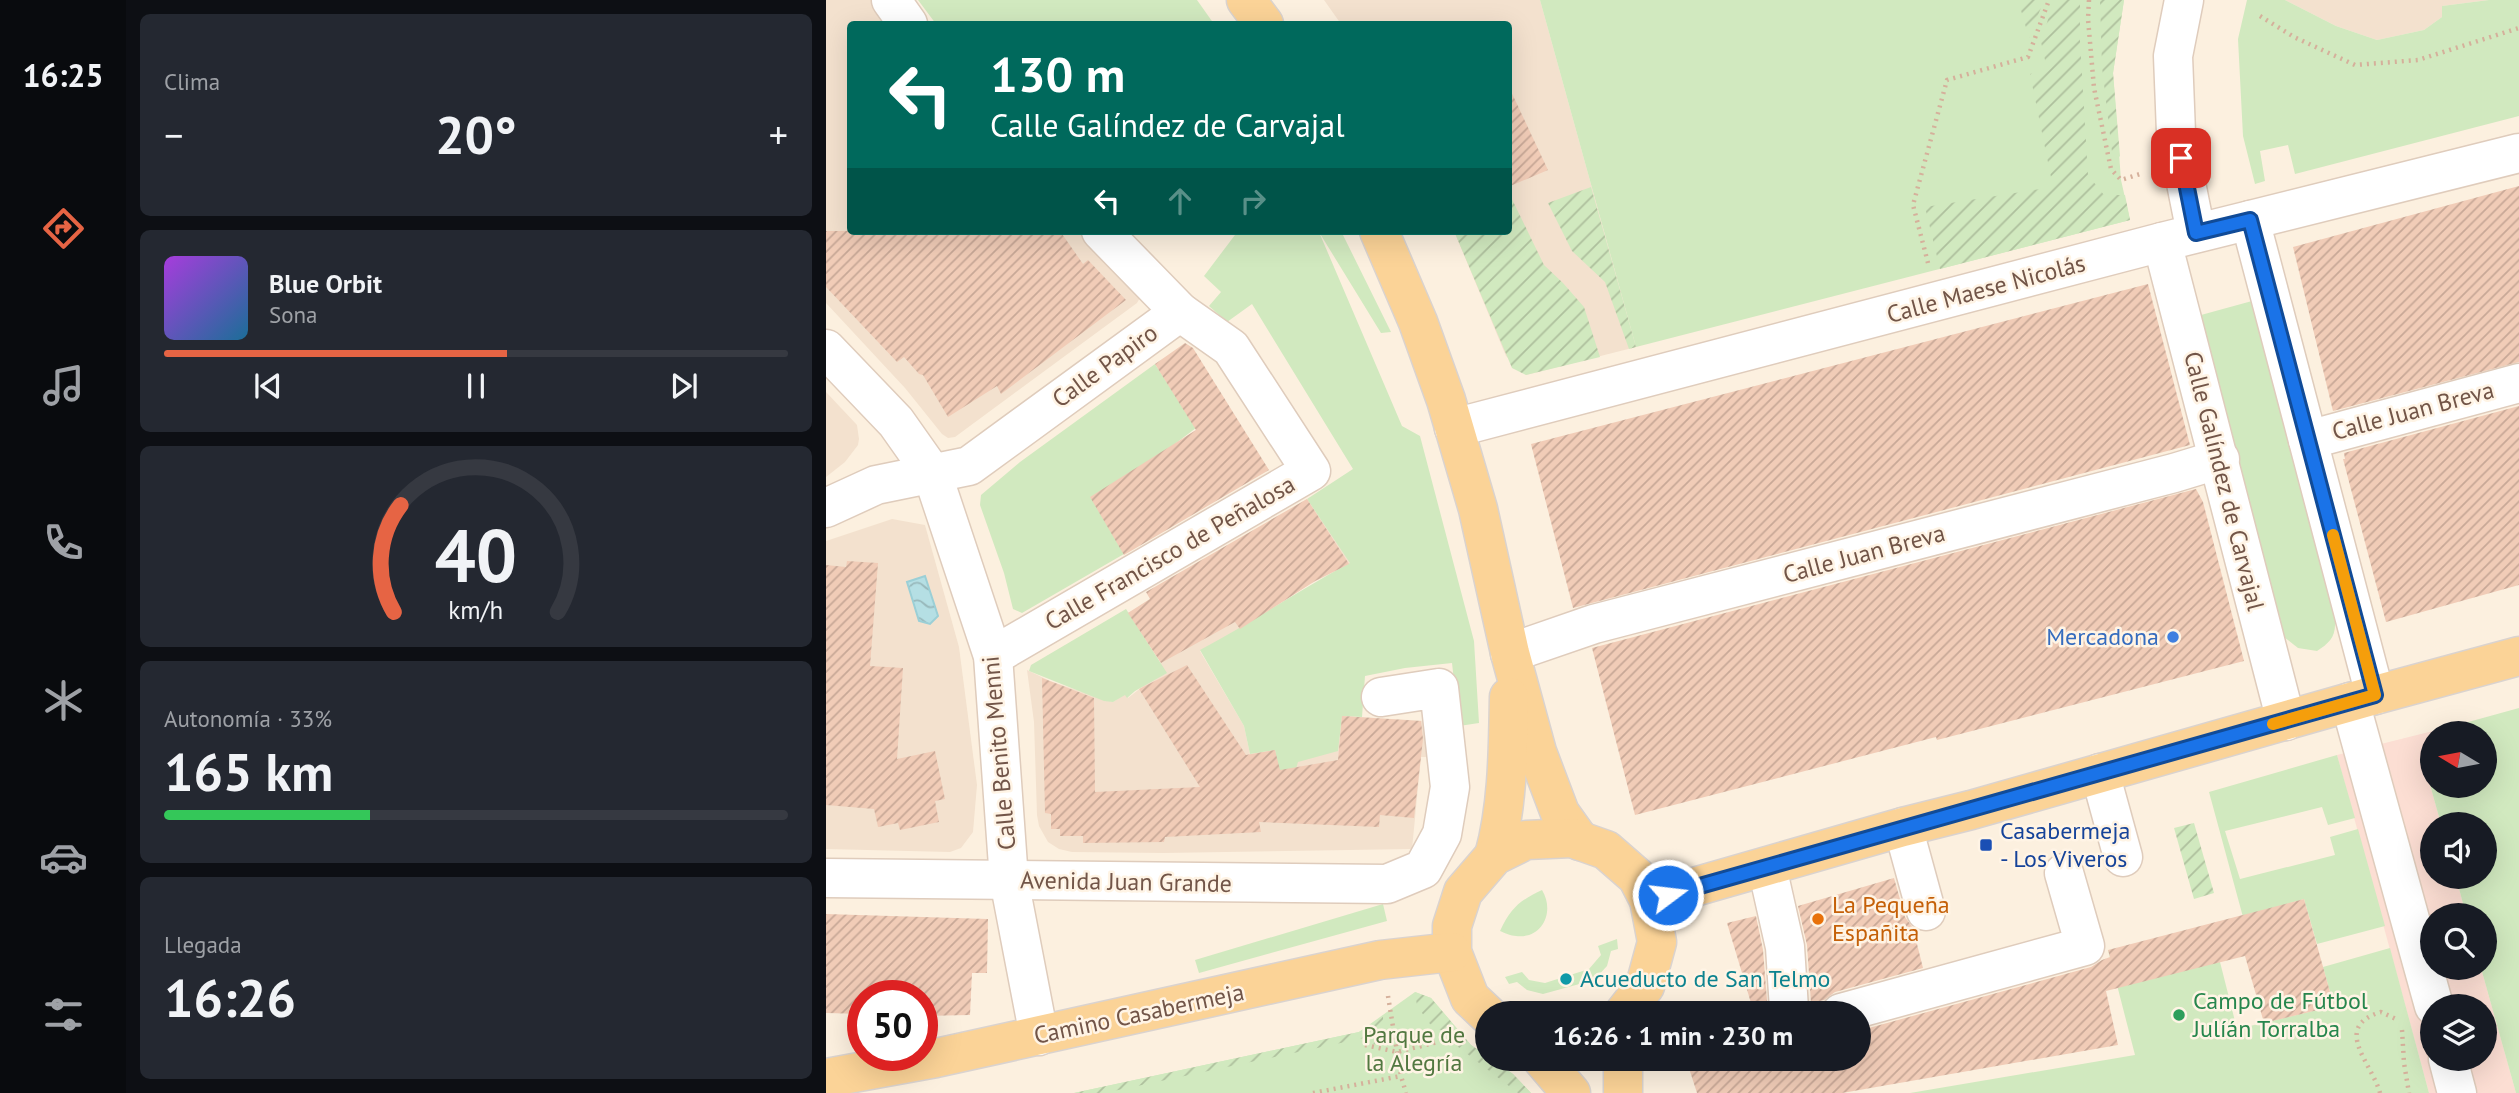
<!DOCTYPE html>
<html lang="es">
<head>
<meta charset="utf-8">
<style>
	body { margin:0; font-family:"PT Sans",sans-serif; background:#242831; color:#f1f3f6; height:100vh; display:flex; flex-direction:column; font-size:26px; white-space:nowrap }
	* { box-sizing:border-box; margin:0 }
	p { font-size:23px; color:#9ea1a6 }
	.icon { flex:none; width:38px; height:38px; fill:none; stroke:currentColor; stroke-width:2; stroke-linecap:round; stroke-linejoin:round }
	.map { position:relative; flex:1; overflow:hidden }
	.side { display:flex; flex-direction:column; gap:14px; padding:14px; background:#0d0f14; width:700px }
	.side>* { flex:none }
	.hud { position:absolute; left:21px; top:21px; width:665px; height:214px; border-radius:7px; box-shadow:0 7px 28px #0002; background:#00695c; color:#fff; overflow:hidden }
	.needle { width:46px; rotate:280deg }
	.fabs { position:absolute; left:1594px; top:721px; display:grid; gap:14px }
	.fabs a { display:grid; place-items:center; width:77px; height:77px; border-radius:50%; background:#171b24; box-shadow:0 7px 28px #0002; font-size:35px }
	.speed { position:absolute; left:21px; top:980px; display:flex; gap:14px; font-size:35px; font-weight:700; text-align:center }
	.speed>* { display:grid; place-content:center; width:91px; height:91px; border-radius:50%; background:#171b24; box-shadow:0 7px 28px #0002; line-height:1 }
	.speed .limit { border:10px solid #d22; background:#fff; color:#111 }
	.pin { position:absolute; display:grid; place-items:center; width:60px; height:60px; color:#fff; margin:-30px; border-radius:14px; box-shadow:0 4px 10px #0006 }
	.me { position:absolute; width:77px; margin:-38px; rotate:75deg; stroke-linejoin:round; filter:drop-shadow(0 0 5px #0008) }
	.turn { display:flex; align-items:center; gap:24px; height:147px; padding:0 28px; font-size:32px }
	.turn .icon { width:91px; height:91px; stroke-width:2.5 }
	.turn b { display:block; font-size:49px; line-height:60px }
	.lanes { display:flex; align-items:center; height:66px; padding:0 28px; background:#0003; justify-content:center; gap:35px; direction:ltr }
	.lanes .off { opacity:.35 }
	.big { font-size:52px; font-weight:700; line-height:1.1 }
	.side .card { flex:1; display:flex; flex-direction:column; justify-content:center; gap:10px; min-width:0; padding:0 24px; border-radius:10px; background:#242831 }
	.side .dial { align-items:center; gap:0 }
	.dial svg { height:182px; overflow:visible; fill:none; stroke:#363941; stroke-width:7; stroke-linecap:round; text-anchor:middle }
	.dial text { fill:#f1f3f6; stroke:none }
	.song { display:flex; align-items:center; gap:21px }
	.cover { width:84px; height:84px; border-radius:10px; background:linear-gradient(135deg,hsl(280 70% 55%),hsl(200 70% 35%)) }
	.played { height:7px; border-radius:4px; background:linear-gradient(90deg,#e66444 55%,#363941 55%) }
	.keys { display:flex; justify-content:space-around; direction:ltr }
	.heat { display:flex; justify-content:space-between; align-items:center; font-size:38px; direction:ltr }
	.charge { height:10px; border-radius:5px; background:linear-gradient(90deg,#34c759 33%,#363941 0) }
	.trip { position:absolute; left:649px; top:1001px; width:396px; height:70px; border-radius:35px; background:#171b24; box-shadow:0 7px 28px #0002; font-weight:700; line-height:70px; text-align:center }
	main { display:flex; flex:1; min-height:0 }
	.menu { display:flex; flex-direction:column; width:126px; justify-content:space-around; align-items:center; background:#090b0e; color:#9ea1a6 }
	.menu .icon { width:49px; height:49px }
	.menu .on { color:#e66444 }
	.menu b { font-size:32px; color:#f1f3f6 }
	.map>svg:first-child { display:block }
</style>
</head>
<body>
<main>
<nav class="menu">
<b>16:25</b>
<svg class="icon on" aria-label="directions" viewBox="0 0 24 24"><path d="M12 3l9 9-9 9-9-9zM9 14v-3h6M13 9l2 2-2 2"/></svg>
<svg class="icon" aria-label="music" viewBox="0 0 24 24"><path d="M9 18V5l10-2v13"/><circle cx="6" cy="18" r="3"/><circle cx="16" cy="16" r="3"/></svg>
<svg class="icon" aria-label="phone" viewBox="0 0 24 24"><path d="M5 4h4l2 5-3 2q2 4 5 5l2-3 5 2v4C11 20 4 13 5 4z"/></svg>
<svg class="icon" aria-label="climate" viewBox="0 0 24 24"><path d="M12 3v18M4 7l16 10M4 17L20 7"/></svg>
<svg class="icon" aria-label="car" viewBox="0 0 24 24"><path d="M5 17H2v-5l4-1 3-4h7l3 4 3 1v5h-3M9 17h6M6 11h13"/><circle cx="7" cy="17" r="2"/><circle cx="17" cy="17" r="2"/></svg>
<svg class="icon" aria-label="filters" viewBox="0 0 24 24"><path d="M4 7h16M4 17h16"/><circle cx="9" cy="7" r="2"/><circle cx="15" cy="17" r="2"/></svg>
</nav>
<section class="side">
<div class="card"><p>Clima</p>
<div class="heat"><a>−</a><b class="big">20°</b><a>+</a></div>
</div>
<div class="card">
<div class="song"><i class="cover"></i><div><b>Blue Orbit</b><p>Sona</p></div></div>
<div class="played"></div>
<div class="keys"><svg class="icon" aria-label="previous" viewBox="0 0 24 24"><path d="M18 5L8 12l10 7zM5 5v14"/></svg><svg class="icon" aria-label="pause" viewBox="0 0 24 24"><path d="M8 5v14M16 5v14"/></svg><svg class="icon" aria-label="next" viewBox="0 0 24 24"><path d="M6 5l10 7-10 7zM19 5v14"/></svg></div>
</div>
<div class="card dial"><svg viewBox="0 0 100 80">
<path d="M14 69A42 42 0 1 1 86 69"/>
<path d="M14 69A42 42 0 0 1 17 22" stroke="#e66444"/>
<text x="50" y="56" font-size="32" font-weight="700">40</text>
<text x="50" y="72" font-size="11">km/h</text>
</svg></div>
<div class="card"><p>Autonomía · 33%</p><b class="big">165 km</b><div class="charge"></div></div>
<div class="card"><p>Llegada</p><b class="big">16:26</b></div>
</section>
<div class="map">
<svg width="1693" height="1093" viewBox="0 0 1693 1093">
	<defs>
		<pattern id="garden-furrows" width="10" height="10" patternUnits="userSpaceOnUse" patternTransform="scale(1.75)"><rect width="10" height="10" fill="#d1e9bf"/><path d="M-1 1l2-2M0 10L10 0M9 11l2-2" fill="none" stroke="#aec09d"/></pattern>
		<pattern id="water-waves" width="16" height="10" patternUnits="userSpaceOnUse" patternTransform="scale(1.75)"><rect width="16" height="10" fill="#b5dfe4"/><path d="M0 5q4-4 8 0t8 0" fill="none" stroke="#98b8bb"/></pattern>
		<pattern id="building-hatch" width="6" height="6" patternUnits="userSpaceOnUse" patternTransform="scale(1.75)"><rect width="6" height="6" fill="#f1ccb7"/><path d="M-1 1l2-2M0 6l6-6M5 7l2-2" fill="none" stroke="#c8a897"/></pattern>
	</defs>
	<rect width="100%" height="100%" fill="#fcf0df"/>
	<g fill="#f3e1ce">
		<path d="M 0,0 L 47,0 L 63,24 L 24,24 L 24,231 L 253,231 L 314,290 L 315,296 L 311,303 L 129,437 L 122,438 L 116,434 L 79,388 L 0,303 Z"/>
		<path d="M 498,0 L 714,0 L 810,347 L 700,375 L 680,356 L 628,231 L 682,231 L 682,24 L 515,24 Z"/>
		<path d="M 1459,0 L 1663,0 L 1616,6 L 1616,17 L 1598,30 L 1551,40 L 1510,26 Z"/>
		<path d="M 0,392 L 31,425 L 33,439 L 32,445 L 19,462 L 0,477 Z"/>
		<path d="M 481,499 L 525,563 L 484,584 L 414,629 L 374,651 L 418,726 L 424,754 L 449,750 L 452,766 L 450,770 L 472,762 L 516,716 L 599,721 L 603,757 L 595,757 L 586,849 L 338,853 L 246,852 L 233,849 L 222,842 L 213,826 L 211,815 L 208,722 L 201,670 L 224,681 L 287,702 L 299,694 L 302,698 L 316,687 L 335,663 L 302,613 Z"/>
		<path d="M 66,519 L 99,525 L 133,647 L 151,785 L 147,832 L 135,848 L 124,852 L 0,849 L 0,541 Z"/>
	</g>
	<path fill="#fcded3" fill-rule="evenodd" d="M 1635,724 L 1628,733 L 1606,733 L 1606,766 L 1601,774 L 1615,824 L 1606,824 L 1606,877 L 1630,877 L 1640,915 L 1606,915 L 1606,968 L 1655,968 L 1690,1093 L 1603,1093 L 1511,755 ZM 1606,1006 L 1659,1006 L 1659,1059 L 1606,1059 Z"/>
	<g fill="#d1e9bf">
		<path d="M 92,0 L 371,0 L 388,24 L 110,24 Z"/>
		<path d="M 714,0 L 1298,0 L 1287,73 L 1295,180 L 1304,220 L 810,347 Z"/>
		<path d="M 1421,0 L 1459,0 L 1510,26 L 1551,40 L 1598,30 L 1616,17 L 1616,6 L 1663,0 L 1693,0 L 1693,116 L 1469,174 L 1462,145 L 1434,151 L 1439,181 L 1429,184 L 1417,136 L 1412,39 Z"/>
		<path d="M 412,231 L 515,231 L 565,332 L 555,333 L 493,232 L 576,426 L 594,436 L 648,641 L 653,723 L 633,726 L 626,663 L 579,668 L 539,676 L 536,717 L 516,716 L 512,751 L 472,762 L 469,772 L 455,775 L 455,770 L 450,770 L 452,765 L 449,750 L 424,754 L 418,726 L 374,650 C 425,623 473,590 524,563 L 481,499 L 527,469 L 426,304 L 401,322 L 383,306 L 395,292 L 378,276 Z"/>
		<path d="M 1426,301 L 1509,621 C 1510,637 1503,643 1491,651 L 1472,648 L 1458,637 L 1375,315 Z"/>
		<path d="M 329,364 L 370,428 L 350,443 L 298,554 L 196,613 L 187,609 L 178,573 L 154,505 L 155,495 L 194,462 Z"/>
		<path d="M 300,609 L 341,673 L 309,691 L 301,698 L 299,695 L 287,702 L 278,701 L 203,671 L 205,665 Z"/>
		<path d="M 1693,708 L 1693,1093 L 1690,1093 L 1655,968 L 1659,968 L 1659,915 L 1640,915 L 1630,877 L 1659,877 L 1659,824 L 1615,824 L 1601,774 L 1606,766 L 1606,786 L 1659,786 L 1659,733 L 1628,733 L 1635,724 Z"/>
		<path d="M 1511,755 L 1529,818 L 1502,825 L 1496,807 L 1399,831 L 1414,879 L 1509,855 L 1504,837 L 1532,829 L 1559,926 L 1491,944 L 1478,899 L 1417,917 L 1383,792 Z"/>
		<path d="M 716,890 C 729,911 717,939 690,936 C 685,936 679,933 674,931 C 685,908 693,901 716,890 Z"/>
		<path d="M 557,904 L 561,921 L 373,973 L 369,960 Z"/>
		<path d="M 791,939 L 792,949 L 785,951 L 781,966 L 768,980 L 717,994 L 701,990 L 691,982 L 683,984 L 679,977 L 696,972 L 703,980 L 719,983 L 763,969 L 775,955 L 772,946 Z"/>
		<path d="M 1564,948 L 1603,1093 L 1084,1093 L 1309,1055 L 1282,950 L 1394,962 L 1411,1029 L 1508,1006 L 1497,967 Z"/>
		<path d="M 589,992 L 605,998 L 645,1045 L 661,1056 L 662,1059 L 665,1059 L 687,1074 L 705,1093 L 248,1093 L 533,1032 Z"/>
	</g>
	<g fill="url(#garden-furrows)">
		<path d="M 1192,0 L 1218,0 L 1203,38 Z"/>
		<path d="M 1228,0 L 1254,0 L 1254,41 L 1262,175 L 1278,195 L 1299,195 L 1304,220 L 1114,269 L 1099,207 L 1227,187 L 1204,74 L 1221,69 L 1215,42 Z"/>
		<path d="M 1274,0 L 1298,0 L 1287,73 L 1294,156 L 1291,159 L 1286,152 L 1276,67 Z"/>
		<path d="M 765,187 L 810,347 L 803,349 L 779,282 L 746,251 L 722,203 Z"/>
		<path d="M 683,193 L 718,265 L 737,283 L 758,307 L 774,357 L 700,375 L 686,368 L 628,231 L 682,231 Z"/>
		<path d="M 1368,823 L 1388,893 L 1368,899 L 1348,828 Z"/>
		<path d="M 589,992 L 605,998 L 645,1045 L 661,1056 L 662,1059 L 665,1059 L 687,1074 L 705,1093 L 692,1093 L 631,1046 L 618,1032 L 604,1024 L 591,1006 Z"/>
		<path d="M 557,1016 L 557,1026 L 548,1045 L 543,1037 L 278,1093 L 248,1093 L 533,1032 Z"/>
	</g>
	<path fill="url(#water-waves)" stroke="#9bcfd6" stroke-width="2" d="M 99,576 L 112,616 L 104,624 L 93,621 L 81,582 Z"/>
	<g fill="url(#building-hatch)">
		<path d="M 682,85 L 722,170 L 682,187 Z"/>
		<path d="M 1693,186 L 1693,362 L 1507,411 L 1467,247 Z"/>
		<path d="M 0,231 L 234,231 L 257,264 L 262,260 L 300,300 L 175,394 L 171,386 L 122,417 L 97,375 L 93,374 L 78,357 L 71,362 L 0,287 Z"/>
		<path d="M 1322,284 L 1364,445 L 747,608 L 705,444 Z"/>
		<path d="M 359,343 L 367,348 L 443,470 L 298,555 L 264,497 L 370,430 L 329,364 Z"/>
		<path d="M 1693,406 L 1693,585 L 1560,622 L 1517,459 L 1519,459 L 1518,453 Z"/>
		<path d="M 1370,489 L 1377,502 L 1418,661 L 1111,740 L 1110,737 L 809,815 L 766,648 Z"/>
		<path d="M 481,499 L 523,564 L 489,581 L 414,629 L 409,622 L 335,663 L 302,613 L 324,599 L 320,592 Z"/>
		<path d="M 21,561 L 52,563 L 44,666 L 77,668 L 71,759 L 109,751 L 119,799 L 109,801 L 113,822 L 74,830 L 72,823 L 52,827 L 48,809 L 0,805 L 0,565 L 20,567 Z"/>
		<path d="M 361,665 L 420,755 L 449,750 L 454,770 L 512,760 L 516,716 L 595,721 L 597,739 L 588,818 L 554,815 L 553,827 L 433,822 L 435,832 L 339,837 L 338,842 L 257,843 L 257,836 L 234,836 L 234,829 L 225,829 L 225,814 L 219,813 L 216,678 L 268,698 L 269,792 L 374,787 L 313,689 Z"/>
		<path d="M 1068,878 L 1079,917 L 1087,928 L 1097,968 L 1009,992 L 998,1000 L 985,1003 L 981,945 L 972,906 Z"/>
		<path d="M 1478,899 L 1508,1006 L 1438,1023 L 1419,956 L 1280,991 L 1292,1045 L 1016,1093 L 871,1093 L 860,1059 L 1032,1059 L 1032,1031 L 1265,967 L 1276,960 L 1284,957 L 1282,950 Z"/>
		<path d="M 0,914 L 162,919 L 161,973 L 146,973 L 144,1015 L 96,1016 L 96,996 L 37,996 L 37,1014 L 0,1013 Z"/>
		<path d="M 930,916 L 937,950 L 942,1013 L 928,1013 L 901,923 Z"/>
	</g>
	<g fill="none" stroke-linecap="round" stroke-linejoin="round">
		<defs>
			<g id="minor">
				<path d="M 65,0 L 82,24"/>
				<path d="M 1358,0 L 1347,56 L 1350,133 L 1370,233"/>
				<path d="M 1424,220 L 1549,695"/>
				<path d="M 1336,242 L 1460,721"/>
				<path d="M 0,349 L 70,422 L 106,473 L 167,656 L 183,880 L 213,1036"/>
				<path d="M 628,428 L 1336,242 L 1693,153"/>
				<path d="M 1482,440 L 1693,383"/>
				<path d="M 0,508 L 50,485 L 143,466 L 354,312"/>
				<path d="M 684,653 L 768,624 L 1348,473 L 1394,459"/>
				<path d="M 167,656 L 485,471 L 405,348 L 354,312 L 275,231"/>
				<path d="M 1524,702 L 1608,1006"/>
				<path d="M 1274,773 L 1297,857"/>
				<path d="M 1077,827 L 1100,911"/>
				<path d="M 941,867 L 959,947 L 963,1009"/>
				<path d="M 0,878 L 561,884 L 597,869 L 616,834 L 624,787 L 613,688 L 555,697"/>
				<path d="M 1015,1013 L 1259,946 L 1238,873"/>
				<path d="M 1622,1059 L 1631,1093"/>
			</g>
			<g id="major">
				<path d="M 420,0 L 438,24"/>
				<path d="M 553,231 L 592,322 L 620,400 L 652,509 L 684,653 L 711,752 L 734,813 L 754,841"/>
				<path d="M 668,856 C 682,805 682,750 683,697"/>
				<path d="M 823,900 L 1077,827 L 1145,810 L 1549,695 L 1693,656"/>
				<path d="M 662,1015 L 644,998 L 626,952 L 626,926 L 637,892 L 668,856 L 700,840 L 746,838 L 780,850 L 811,877 L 823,900 L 831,942 L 819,986 L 798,1013"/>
				<path d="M 716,1059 L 745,1093"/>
				<path d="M 0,1078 L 110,1058 L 554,960 L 626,952"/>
				<path d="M 797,1093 L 797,1059"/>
			</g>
		</defs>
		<use href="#minor" stroke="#dfccbc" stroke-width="41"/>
		<use href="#major" stroke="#dad3cf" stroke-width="41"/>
		<g stroke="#d5b09b" stroke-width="4.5" stroke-dasharray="2 5" stroke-linecap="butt">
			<path d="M 1263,0 L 1262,19 L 1268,88 L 1285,169 L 1295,180 L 1314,174"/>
			<path d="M 1434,16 L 1468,37 L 1529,65 L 1592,60 L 1693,28"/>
			<path d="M 1102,263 L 1087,205 L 1121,80 L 1202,57 L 1223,0"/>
			<path d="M 562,996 L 575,1076 L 580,1093"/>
			<path d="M 1576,1030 L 1578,1063 L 1583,1093"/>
			<path d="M 539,1045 L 571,1052 L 612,1042"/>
			<path d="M 487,1093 L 575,1076"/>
			<path d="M 1554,1093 C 1546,1063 1505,1027 1555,1012 L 1570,1019"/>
		</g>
		<use href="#minor" stroke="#fff" stroke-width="38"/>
		<use href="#major" stroke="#fbd397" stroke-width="38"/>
	</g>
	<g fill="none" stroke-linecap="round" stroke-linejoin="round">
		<defs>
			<path id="route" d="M 842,895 L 1549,695 L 1424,220 L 1370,233 L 1355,158"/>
		</defs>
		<use href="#route" stroke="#114b97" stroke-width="18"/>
		<use href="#route" stroke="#1a73e8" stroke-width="12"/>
		<path stroke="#f59e0b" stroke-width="12" d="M 1447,724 L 1549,695 L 1507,535"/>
	</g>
	<circle fill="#3f7fe0" stroke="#fff4e5" stroke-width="2.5" cx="1347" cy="637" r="7"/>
	<rect fill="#1a4fb4" stroke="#fff4e5" stroke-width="2.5" x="1153" y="838" width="14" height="14" rx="3.5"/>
	<circle fill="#e8710a" stroke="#fff4e5" stroke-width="2.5" cx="992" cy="919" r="7"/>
	<circle fill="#0f9aa8" stroke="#fff4e5" stroke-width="2.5" cx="740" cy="979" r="7"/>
	<circle fill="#2e9e5b" stroke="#fff4e5" stroke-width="2.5" cx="1353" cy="1015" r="7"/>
	<g text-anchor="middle" stroke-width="5" stroke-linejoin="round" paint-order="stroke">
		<g font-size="24" fill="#725548" stroke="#fff4e5">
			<text transform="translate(1160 289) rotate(-15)" y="8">Calle Maese Nicolás</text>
			<text transform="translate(279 366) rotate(-36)" y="8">Calle Papiro</text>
			<text transform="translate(1587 411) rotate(-15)" y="8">Calle Juan Breva</text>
			<text transform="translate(1398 481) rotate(76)" y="8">Calle Galíndez de Carvajal</text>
			<text transform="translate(344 553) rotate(-30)" y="8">Calle Francisco de Peñalosa</text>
			<text transform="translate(1038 554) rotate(-15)" y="8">Calle Juan Breva</text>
			<text transform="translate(173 753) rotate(-95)" y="8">Calle Benito Menni</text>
			<text transform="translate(300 882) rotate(1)" y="8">Avenida Juan Grande</text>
			<text transform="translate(313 1014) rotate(-12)" y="8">Camino Casabermeja</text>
		</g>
		<g font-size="24" fill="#366cbe" stroke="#fff4e5" text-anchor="end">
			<text x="1333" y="645">Mercadona</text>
		</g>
		<g font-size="24" fill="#164399" stroke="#fff4e5" text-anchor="start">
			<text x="1174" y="839">Casabermeja<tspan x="1174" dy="28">- Los Viveros</tspan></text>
		</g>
		<g font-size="24" fill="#c56008" stroke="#fff4e5" text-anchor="start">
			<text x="1006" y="913">La Pequeña<tspan x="1006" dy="28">Españita</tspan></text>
		</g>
		<g font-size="24" fill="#0d838f" stroke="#fff4e5" text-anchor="start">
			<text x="754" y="987">Acueducto de San Telmo</text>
		</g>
		<g font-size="24" fill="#27864d" stroke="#fff4e5" text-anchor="start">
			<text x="1367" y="1009">Campo de Fútbol<tspan x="1367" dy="28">Julíán Torralba</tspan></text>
		</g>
		<g font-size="24" fill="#527840" stroke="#fff4e5">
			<text x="588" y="1043">Parque de<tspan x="588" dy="28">la Alegría</tspan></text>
		</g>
	</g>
</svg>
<div class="fabs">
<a><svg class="needle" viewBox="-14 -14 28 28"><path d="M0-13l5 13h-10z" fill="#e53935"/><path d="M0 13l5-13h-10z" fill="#9ea1a6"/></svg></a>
<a><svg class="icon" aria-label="sound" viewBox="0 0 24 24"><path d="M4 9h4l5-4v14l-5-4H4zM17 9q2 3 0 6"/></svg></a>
<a><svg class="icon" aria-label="search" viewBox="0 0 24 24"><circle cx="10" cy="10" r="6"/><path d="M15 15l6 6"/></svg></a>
<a><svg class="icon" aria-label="layers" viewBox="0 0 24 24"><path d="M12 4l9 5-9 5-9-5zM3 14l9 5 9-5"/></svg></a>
</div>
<div class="speed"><div class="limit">50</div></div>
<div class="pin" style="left:1355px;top:158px;background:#d93025"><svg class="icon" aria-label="arrive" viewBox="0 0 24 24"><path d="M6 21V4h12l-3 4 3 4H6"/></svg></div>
<svg class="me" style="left:842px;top:895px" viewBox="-20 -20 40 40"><circle r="17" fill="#1a73e8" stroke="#fff" stroke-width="3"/><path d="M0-11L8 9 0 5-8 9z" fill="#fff"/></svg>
<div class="trip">16:26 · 1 min · 230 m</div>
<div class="hud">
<div class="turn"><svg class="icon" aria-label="left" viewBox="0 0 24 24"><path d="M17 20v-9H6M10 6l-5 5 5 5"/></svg><div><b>130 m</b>Calle Galíndez de Carvajal</div></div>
<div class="lanes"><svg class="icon" aria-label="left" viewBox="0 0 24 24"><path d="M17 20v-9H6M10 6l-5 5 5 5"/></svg><svg class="icon off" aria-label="ahead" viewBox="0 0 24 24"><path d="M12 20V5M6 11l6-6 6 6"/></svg><svg class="icon off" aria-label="right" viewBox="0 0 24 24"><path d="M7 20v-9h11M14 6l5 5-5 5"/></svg></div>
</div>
</div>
</main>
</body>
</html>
